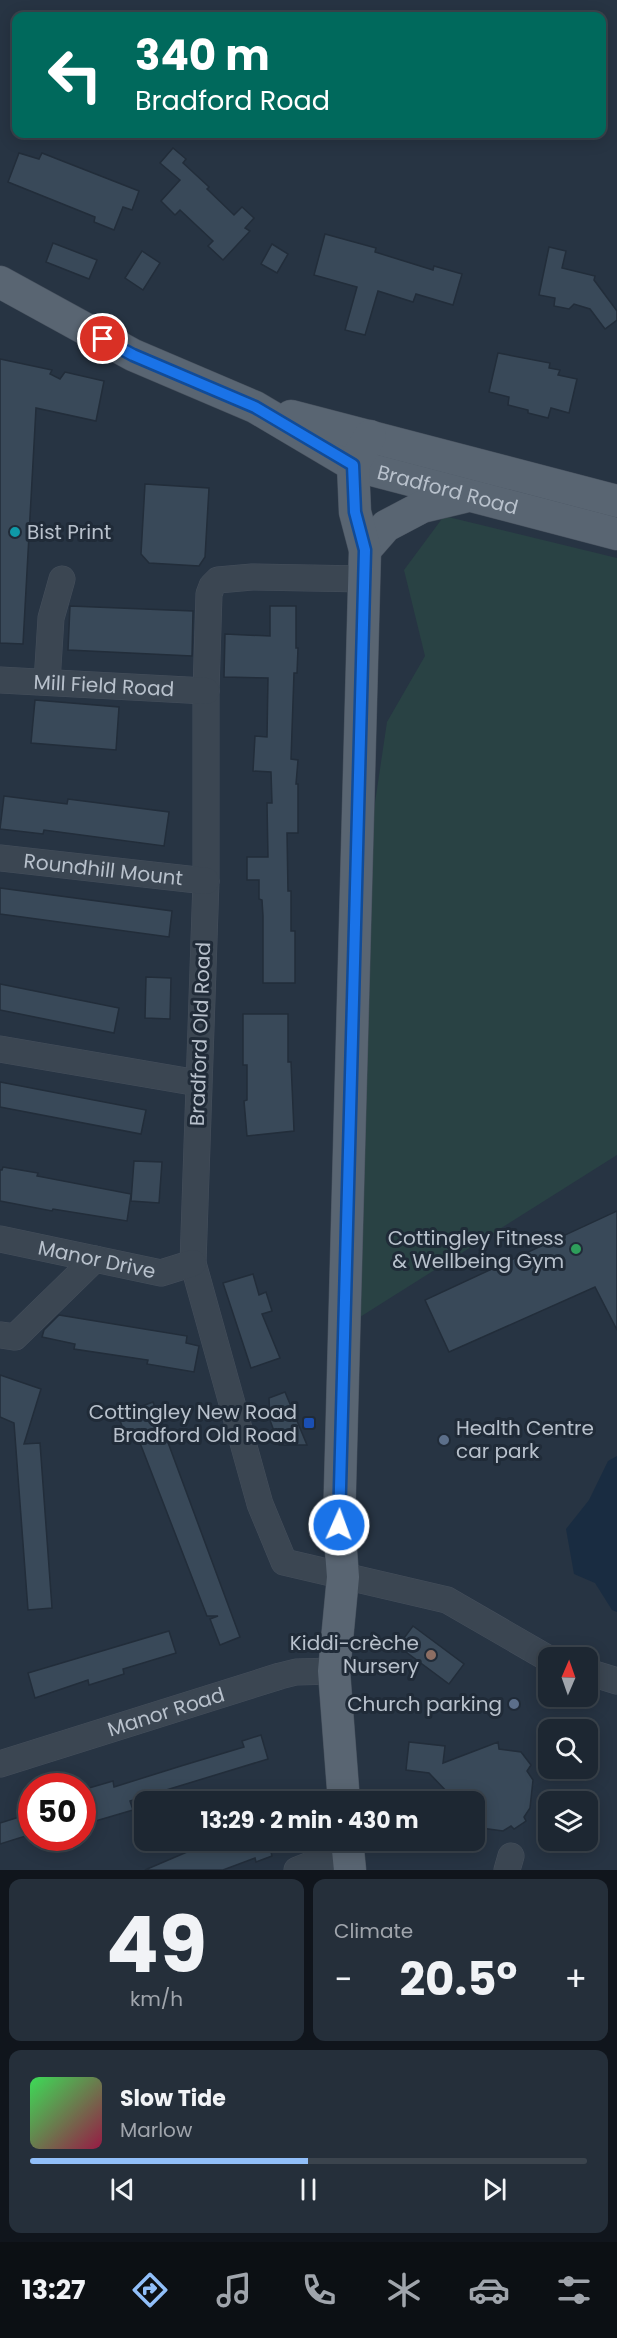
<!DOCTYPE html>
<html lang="en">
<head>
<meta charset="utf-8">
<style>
	body { margin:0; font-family:Poppins,sans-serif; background:#252f3a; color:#f1f3f6; height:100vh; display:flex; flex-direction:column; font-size:22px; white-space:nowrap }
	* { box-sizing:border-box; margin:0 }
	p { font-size:20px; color:#a0a5ac }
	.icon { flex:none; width:33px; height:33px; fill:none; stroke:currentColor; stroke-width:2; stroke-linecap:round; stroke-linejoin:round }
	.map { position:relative; height:1870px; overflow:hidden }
	.details { display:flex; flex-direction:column; gap:9px; padding:9px; background:#10151c; flex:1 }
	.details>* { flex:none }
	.hud { position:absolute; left:12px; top:12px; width:594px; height:126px; border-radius:12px; box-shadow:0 3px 15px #0003,0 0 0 2px #3b444d; background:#00695c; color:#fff; overflow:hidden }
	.needle { width:39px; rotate:2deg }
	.controls { position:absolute; left:538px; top:1647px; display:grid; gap:12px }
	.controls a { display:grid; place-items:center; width:60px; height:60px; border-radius:12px; background:#1d2732; box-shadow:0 3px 15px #0003,0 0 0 2px #3b444d; font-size:30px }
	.speed { position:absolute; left:18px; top:1773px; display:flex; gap:12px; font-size:30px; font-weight:700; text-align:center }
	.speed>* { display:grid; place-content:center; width:78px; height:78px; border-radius:50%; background:#1d2732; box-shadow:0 3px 15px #0003,0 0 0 2px #3b444d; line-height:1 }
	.speed .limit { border:9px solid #d22; background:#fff; color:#111 }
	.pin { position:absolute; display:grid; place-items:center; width:51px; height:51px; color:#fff; margin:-26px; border:3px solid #fff; border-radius:50%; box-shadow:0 2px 6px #0007 }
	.me { position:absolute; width:66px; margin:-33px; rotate:2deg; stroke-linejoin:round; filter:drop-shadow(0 0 4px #0008) }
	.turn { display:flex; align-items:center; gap:21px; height:126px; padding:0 24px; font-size:27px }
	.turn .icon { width:78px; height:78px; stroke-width:2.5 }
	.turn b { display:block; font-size:42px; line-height:51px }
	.big { font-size:45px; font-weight:700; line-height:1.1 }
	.details .card { flex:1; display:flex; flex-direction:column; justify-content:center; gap:9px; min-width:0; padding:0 21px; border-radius:12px; background:#252f3a }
	.details .dial { align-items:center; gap:0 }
	.dial b { font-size:78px; line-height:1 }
	.song { display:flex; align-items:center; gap:18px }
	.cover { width:72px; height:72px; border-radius:9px; background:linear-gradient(135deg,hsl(130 70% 55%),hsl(340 70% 35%)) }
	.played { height:6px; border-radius:3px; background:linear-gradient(90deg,#91bff9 50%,#3b444d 50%) }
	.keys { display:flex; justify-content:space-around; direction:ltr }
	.heat { display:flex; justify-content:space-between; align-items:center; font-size:33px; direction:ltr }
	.details .tiles { flex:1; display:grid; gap:9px; grid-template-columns:1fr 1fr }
	.card:last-child { grid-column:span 2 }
	.trip { position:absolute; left:134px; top:1791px; width:351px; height:60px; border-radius:12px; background:#1d2732; box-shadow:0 3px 15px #0003,0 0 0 2px #3b444d; font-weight:700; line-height:60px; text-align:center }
	.tab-bar { display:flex; height:96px; justify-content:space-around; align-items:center; background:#0c1014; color:#a0a5ac }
	.tab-bar .icon { width:42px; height:42px }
	.tab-bar .selected { color:#91bff9 }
	.tab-bar b { font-size:27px; color:#f1f3f6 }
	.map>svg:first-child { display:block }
</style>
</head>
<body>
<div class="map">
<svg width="617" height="1870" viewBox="0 0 617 1870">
	<rect width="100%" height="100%" fill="#273443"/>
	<path fill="#294244" d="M 444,516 L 617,558 L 617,1155 L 360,1317 L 373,816 L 387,722 L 425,656 L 404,570 Z"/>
	<path fill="#192c41" d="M 617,1456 L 617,1612 L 612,1610 L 595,1583 L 574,1574 L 566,1529 L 589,1500 L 608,1461 Z"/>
	<g fill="#394959" stroke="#222d3a" stroke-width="1.5">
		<path d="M 173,148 L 186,159 L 183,163 L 209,187 L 207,189 L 234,215 L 242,207 L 254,218 L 245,228 L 250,231 L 223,260 L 208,246 L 213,241 L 180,210 L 175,215 L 161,201 L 180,180 L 160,163 Z"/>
		<path d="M 19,153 L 39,159 L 42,153 L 139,191 L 132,210 L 123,207 L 114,230 L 94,222 L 95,217 L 8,182 Z"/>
		<path d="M 325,234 L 376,248 L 375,252 L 433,270 L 434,266 L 462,274 L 453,305 L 416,294 L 413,302 L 378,291 L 365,335 L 345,330 L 357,287 L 314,275 Z"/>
		<path d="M 53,243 L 97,260 L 89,279 L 46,262 Z"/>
		<path d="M 272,244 L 288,254 L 277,273 L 261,264 Z"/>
		<path d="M 549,247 L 566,251 L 562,268 L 595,276 L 594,280 L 617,311 L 617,320 L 605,329 L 590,309 L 574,304 L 569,309 L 554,306 L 555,298 L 539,295 Z"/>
		<path d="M 142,251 L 160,263 L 143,290 L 125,278 Z"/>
		<path d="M 498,353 L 550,363 L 549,368 L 560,370 L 558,375 L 577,379 L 569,413 L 551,408 L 548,418 L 528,413 L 528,410 L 508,405 L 509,397 L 489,392 Z"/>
		<path d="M 0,359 L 52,370 L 50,374 L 60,379 L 65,372 L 104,381 L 96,421 L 36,408 L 23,644 L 0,643 Z"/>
		<path d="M 145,484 L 209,488 L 205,557 L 199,566 L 149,563 L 141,554 Z"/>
		<path d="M 70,606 L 193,611 L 192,656 L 68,650 Z"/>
		<path d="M 270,606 L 296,606 L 296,648 L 298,648 L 297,673 L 294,673 L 291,759 L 298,760 L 296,784 L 298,784 L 298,833 L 287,833 L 288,891 L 291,891 L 291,931 L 295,931 L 295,983 L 263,983 L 263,916 L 262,900 L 259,899 L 259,880 L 247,880 L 247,857 L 268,857 L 267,803 L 272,803 L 271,772 L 253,771 L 255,736 L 267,737 L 268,678 L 224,677 L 225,634 L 270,636 Z"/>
		<path d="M 35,700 L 119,707 L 116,750 L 31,743 Z"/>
		<path d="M 4,796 L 67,804 L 68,799 L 169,812 L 164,846 L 44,830 L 43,834 L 0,829 Z"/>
		<path d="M 0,888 L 172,911 L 169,937 L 0,914 Z"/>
		<path d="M 146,977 L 171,978 L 170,1019 L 145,1018 Z"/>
		<path d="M 0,984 L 119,1008 L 114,1033 L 0,1010 Z"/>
		<path d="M 243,1014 L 288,1014 L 288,1062 L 291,1062 L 294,1131 L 247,1136 L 244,1101 L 247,1100 L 247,1065 L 243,1065 Z"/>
		<path d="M 0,1082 L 146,1110 L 141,1134 L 0,1107 Z"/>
		<path d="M 134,1161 L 162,1162 L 159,1203 L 131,1201 Z"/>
		<path d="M 3,1167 L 38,1173 L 37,1176 L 131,1194 L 127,1221 L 53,1209 L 52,1211 L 0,1201 L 0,1170 L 2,1170 Z"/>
		<path d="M 617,1211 L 617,1330 L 595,1287 L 449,1352 L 425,1300 Z"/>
		<path d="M 253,1274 L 259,1295 L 266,1292 L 272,1311 L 262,1314 L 280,1358 L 251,1368 L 223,1283 Z"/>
		<path d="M 59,1315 L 187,1336 L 186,1343 L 199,1346 L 194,1372 L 147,1364 L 148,1360 L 74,1349 L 75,1344 L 42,1337 L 44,1330 Z"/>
		<path d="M 0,1375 L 41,1389 L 24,1444 L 40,1443 L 52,1608 L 28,1610 L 14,1423 L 0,1417 Z"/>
		<path d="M 285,1392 L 307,1445 L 279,1445 L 270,1420 L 269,1398 Z"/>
		<path d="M 153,1402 L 240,1637 L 220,1645 L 210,1619 L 218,1616 L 207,1616 L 135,1430 L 125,1434 L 118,1415 Z"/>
		<path d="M 413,1626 L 464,1664 L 449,1684 L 398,1646 Z"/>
		<path d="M 169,1631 L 176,1653 L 123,1669 L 124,1674 L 89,1685 L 88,1680 L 35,1698 L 28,1673 Z"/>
		<path d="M 261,1735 L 268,1759 L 130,1801 L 133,1810 L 82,1825 L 82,1790 L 113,1781 L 114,1787 L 181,1766 L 244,1747 L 242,1741 Z"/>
		<path d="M 409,1742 L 445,1746 L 443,1763 L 498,1742 L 499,1749 L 521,1752 L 531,1765 L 527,1771 L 533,1780 L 530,1808 L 524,1817 L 526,1821 L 514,1829 L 511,1826 L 503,1831 L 474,1827 L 474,1802 L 451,1802 L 451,1796 L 429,1773 L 406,1770 Z"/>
		<path d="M 32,1813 L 32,1834 L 0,1844 L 0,1823 Z"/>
		<path d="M 215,1840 L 297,1840 L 297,1842 L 271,1852 L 272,1856 L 256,1862 L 255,1858 L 223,1870 L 145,1870 Z"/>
	</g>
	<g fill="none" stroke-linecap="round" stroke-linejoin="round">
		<defs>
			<g id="minor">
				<path d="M 364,579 L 252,577 L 218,580 L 212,586 L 209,594 L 206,691 L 206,881 L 193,1263 L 260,1504 L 284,1562 L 447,1600 L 549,1659"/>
				<path id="s1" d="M 0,680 L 206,691"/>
				<path d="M 47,682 L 51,618 L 62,579"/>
				<path id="s2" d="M 0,858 L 206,881"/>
				<path d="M 0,1049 L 198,1083"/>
				<path id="s3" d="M 0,1239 L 161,1273 L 193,1263"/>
				<path d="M 0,1335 L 15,1337 L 95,1259"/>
				<path d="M 588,1672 L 617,1681"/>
				<path id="s4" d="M 0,1764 L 280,1676 L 296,1672 L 334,1671"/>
				<path d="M 297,1870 L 348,1850"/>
				<path d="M 507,1870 L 511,1856"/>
			</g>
			<g id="major">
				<path id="s5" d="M 0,282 L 133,355 L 255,407 L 353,465 L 617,534"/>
				<path d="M 291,416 L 617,501"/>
				<path d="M 365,550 L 386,526 L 422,507 L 464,497"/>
				<path d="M 344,1802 L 334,1671 L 343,1577 L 339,1525 L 365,550 L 355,512 L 353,465 L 370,436"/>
				<path d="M 347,1840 L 350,1870"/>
			</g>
		</defs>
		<use href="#minor" stroke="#454f5c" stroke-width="27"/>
		<use href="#major" stroke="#454f5c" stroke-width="33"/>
		<use href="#minor" stroke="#3b4652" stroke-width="26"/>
		<use href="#major" stroke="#596572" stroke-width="32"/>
	</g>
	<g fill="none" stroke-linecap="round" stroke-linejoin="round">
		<defs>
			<path id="route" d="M 103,339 L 133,355 L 255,407 L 353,465 L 355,512 L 365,550 L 339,1525"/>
		</defs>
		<use href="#route" stroke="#114b97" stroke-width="15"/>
		<use href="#route" stroke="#1a73e8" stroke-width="10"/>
	</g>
	<circle fill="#0f9aa8" stroke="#202b38" stroke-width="2" cx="15" cy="532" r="6"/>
	<circle fill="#2e9e5b" stroke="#202b38" stroke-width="2" cx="576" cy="1249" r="6"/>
	<rect fill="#1a4fb4" stroke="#202b38" stroke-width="2" x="303" y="1417" width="12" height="12" rx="3"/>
	<g fill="#5c6f8a" stroke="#202b38" stroke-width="2">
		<circle cx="444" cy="1440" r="6"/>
		<circle cx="514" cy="1704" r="6"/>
	</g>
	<circle fill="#8d6e63" stroke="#202b38" stroke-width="2" cx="431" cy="1655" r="6"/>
	<g text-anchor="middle" stroke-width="6" stroke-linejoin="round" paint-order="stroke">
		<g font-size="20" fill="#b8c1cc" stroke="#202b38">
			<text dy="7" stroke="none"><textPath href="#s5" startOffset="496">Bradford Road</textPath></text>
			<text dy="7" stroke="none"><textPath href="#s1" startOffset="104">Mill Field Road</textPath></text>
			<text dy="7" stroke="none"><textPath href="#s2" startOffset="104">Roundhill Mount</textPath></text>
			<text transform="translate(200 1034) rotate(-88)" y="7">Bradford Old Road</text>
			<text dy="7" stroke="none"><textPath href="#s3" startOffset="99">Manor Drive</textPath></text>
			<text dy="7" stroke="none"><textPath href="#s4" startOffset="174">Manor Road</textPath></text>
		</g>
		<g font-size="20" fill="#b8c1cc" stroke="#202b38" text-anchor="end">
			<text x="27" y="539" text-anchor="start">Bist Print</text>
			<text x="564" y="1245">Cottingley Fitness<tspan x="564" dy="23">&amp; Wellbeing Gym</tspan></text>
			<text x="297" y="1419">Cottingley New Road<tspan x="297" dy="23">Bradford Old Road</tspan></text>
			<text x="456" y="1435" text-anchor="start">Health Centre<tspan x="456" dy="23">car park</tspan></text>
			<text x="419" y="1650">Kiddi-crèche<tspan x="419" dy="23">Nursery</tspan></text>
			<text x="502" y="1711">Church parking</text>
		</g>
	</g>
</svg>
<div class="controls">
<a><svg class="needle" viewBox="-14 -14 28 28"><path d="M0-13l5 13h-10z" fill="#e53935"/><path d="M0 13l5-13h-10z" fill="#a0a5ac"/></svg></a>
<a><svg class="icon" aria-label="search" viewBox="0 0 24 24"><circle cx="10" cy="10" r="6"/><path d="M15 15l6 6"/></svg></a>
<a><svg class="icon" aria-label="layers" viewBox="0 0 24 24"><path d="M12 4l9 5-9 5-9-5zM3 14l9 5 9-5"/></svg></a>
</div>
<div class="speed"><div class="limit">50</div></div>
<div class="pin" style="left:103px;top:339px;background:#d93025"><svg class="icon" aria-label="arrive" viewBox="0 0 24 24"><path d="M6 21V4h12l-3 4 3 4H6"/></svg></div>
<svg class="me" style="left:339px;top:1525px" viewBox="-20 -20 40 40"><circle r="17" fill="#1a73e8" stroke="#fff" stroke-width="3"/><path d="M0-11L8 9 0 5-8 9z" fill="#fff"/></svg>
<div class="trip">13:29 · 2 min · 430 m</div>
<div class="hud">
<div class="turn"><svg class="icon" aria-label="left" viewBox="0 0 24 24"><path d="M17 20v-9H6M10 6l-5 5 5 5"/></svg><div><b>340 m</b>Bradford Road</div></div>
</div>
</div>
<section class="details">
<div class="tiles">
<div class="card dial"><b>49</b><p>km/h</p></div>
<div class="card"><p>Climate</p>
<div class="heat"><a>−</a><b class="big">20.5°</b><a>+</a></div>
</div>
<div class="card">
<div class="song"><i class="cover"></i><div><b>Slow Tide</b><p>Marlow</p></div></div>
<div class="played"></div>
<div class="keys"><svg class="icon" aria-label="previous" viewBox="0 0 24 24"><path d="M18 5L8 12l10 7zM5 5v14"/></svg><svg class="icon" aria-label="pause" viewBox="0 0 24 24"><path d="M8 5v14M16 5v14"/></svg><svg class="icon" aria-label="next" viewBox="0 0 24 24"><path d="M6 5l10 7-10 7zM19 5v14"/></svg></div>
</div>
</div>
</section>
<nav class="tab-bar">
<b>13:27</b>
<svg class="icon selected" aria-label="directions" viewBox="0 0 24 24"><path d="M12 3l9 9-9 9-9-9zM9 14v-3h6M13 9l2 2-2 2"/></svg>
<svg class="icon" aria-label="music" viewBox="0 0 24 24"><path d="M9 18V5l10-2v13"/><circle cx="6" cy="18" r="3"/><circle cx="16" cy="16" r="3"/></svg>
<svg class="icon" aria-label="phone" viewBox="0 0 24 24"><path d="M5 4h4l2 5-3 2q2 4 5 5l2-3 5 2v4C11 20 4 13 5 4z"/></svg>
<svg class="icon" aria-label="climate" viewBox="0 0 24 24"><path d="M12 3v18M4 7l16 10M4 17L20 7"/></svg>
<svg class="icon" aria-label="car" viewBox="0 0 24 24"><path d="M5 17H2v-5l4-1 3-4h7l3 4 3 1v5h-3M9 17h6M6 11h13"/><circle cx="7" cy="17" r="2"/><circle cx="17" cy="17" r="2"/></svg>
<svg class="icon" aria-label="filters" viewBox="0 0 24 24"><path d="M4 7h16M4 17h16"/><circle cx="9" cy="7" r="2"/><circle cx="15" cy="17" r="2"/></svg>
</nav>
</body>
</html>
